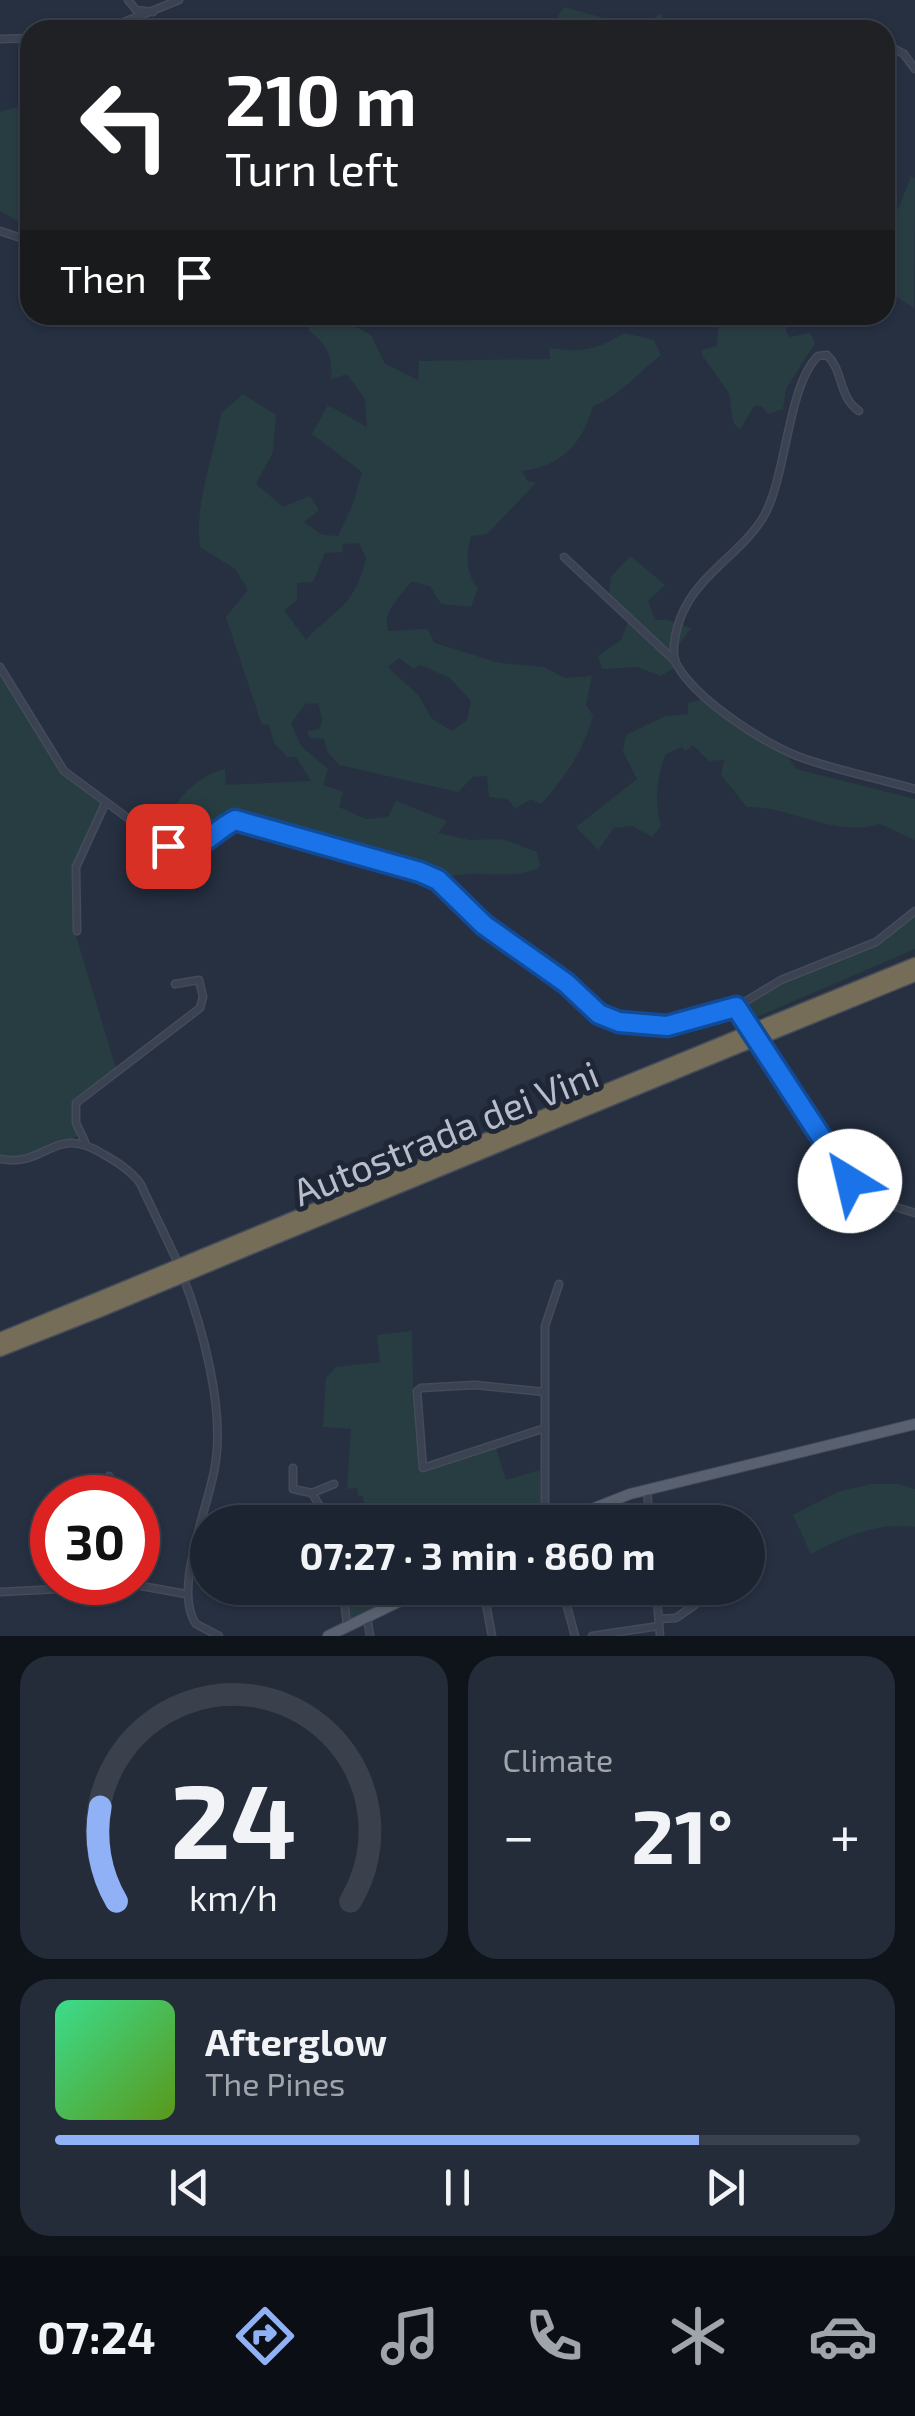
<!DOCTYPE html>
<html lang="en">
<head>
<meta charset="utf-8">
<style>
	body { margin:0; font-family:"Exo 2",sans-serif; background:#252c39; color:#f1f3f6; height:100vh; display:flex; flex-direction:column; font-size:38px; white-space:nowrap }
	* { box-sizing:border-box; margin:0 }
	p { font-size:32px; color:#a0a4ab }
	.icon { flex:none; width:55px; height:55px; fill:none; stroke:currentColor; stroke-width:2; stroke-linecap:round; stroke-linejoin:round }
	.map { position:relative; height:1636px; overflow:hidden }
	.side { display:flex; flex-direction:column; gap:20px; padding:20px; background:#0f141b; flex:1 }
	.side>* { flex:none }
	.top-card { position:absolute; left:20px; top:20px; width:875px; height:305px; border-radius:30px; box-shadow:0 2px 8px #0004,0 0 0 2px #3a414d; background:#202124; color:#fff; overflow:hidden }
	.speed { position:absolute; left:30px; top:1475px; display:flex; gap:20px; font-size:50px; font-weight:700; text-align:center }
	.speed>* { display:grid; place-content:center; width:130px; height:130px; border-radius:50%; background:#1c2431; box-shadow:0 2px 8px #0004,0 0 0 2px #3a414d; line-height:1 }
	.speed .limit { border:15px solid #d22; background:#fff; color:#111 }
	.pin { position:absolute; display:grid; place-items:center; width:85px; height:85px; color:#fff; margin:-42px; border-radius:20px; box-shadow:0 5px 15px #0006 }
	.me { position:absolute; width:110px; margin:-55px; rotate:324deg; stroke-linejoin:round; filter:drop-shadow(0 0 8px #0008) }
	.turn { display:flex; align-items:center; gap:35px; height:210px; padding:0 40px; font-size:45px }
	.turn .icon { width:130px; height:130px; stroke-width:2.5 }
	.turn b { display:block; font-size:70px; line-height:85px }
	.then { display:flex; align-items:center; height:95px; padding:0 40px; background:#0003; gap:20px; font-size:38px }
	.big { font-size:75px; font-weight:700; line-height:1.1 }
	.side .widget { flex:1; display:flex; flex-direction:column; justify-content:center; gap:15px; min-width:0; padding:0 35px; border-radius:30px; background:#252c39 }
	.side .dial { align-items:center; gap:0 }
	.dial svg { height:260px; overflow:visible; fill:none; stroke:#3a414d; stroke-width:7; stroke-linecap:round; text-anchor:middle }
	.dial text { fill:#f1f3f6; stroke:none }
	.song { display:flex; align-items:center; gap:30px }
	.cover { width:120px; height:120px; border-radius:15px; background:linear-gradient(135deg,hsl(150 70% 55%),hsl(90 70% 35%)) }
	.played { height:10px; border-radius:5px; background:linear-gradient(90deg,#91b1f6 80%,#3a414d 80%) }
	.keys { display:flex; justify-content:space-around; direction:ltr }
	.heat { display:flex; justify-content:space-between; align-items:center; font-size:55px; direction:ltr }
	.side .tiles { flex:1; display:grid; gap:20px; grid-template-columns:1fr 1fr }
	.widget:last-child { grid-column:span 2 }
	.trip { position:absolute; left:190px; top:1505px; width:575px; height:100px; border-radius:50px; background:#1c2431; box-shadow:0 2px 8px #0004,0 0 0 2px #3a414d; font-weight:700; line-height:100px; text-align:center }
	.tabs { display:flex; height:160px; justify-content:space-around; align-items:center; background:#0b0e14; color:#a0a4ab }
	.tabs .icon { width:70px; height:70px }
	.tabs .selected { color:#91b1f6 }
	.tabs b { font-size:45px; color:#f1f3f6 }
	.map>svg:first-child { display:block }
</style>
</head>
<body>
<div class="map">
<svg width="915" height="1636" viewBox="0 0 915 1636">
	<rect width="100%" height="100%" fill="#263041"/>
	<g fill="#283d42" fill-rule="evenodd">
		<path d="M 564,7 L 641,28 L 661,13 L 667,30 L 540,30 L 556,19 Z"/>
		<path d="M 21,106 L 30,106 L 30,228 L 0,211 L 0,112 Z"/>
		<path d="M 911,177 L 915,178 L 914,308 L 885,290 L 885,225 L 899,207 Z"/>
		<path d="M 719,315 L 799,315 L 786,324 L 786,333 L 790,337 L 810,333 L 815,343 L 786,389 L 783,409 L 768,414 L 762,406 L 754,406 L 740,430 L 733,422 L 729,393 L 702,355 L 702,350 L 717,346 Z"/>
		<path d="M 316,318 L 341,319 L 371,335 L 385,364 L 418,380 L 419,361 L 550,359 L 550,348 C 580,353 598,350 624,333 L 654,340 L 661,355 C 635,375 623,394 593,406 C 583,443 562,466 522,471 L 527,481 L 536,483 L 487,534 L 471,536 C 466,555 465,572 478,588 L 471,607 L 441,604 L 430,586 L 411,582 C 400,596 382,612 388,631 L 427,629 L 435,643 L 499,663 L 543,667 L 565,678 L 592,676 L 586,705 L 593,716 C 583,752 565,777 541,804 L 531,799 L 515,809 L 508,799 L 489,797 L 487,776 L 473,777 L 458,792 L 339,765 L 327,751 L 324,739 L 310,738 L 307,731 L 320,729 L 322,718 L 318,703 L 305,704 L 291,723 L 301,746 L 328,769 L 323,785 L 343,792 L 339,807 L 366,819 L 388,817 L 396,801 L 447,821 L 438,833 L 469,840 L 502,839 L 537,852 L 540,866 L 537,869 C 498,882 477,866 438,880 L 235,820 C 200,845 197,862 155,838 C 172,808 189,778 225,769 L 226,785 L 311,781 L 296,757 L 287,757 L 274,743 L 269,724 L 262,725 L 226,617 L 248,590 L 235,569 L 200,547 C 194,502 214,458 221,413 L 243,394 L 276,415 L 273,452 L 256,484 L 283,507 L 310,496 L 319,510 L 304,522 L 322,535 L 338,536 L 353,504 L 362,472 L 312,434 L 328,405 L 367,427 L 365,399 L 347,374 L 331,379 C 333,355 327,344 308,330 ZM 359,543 L 366,558 C 354,608 338,606 306,640 L 284,610 L 297,600 L 297,583 L 313,582 L 325,553 L 343,552 L 342,544 ZM 399,658 L 414,669 L 420,665 L 450,678 L 471,701 L 467,720 L 452,731 L 432,719 L 419,696 L 388,667 Z"/>
		<path d="M 630,556 L 665,585 L 648,601 L 655,620 L 668,620 L 691,628 L 673,652 L 678,666 L 660,676 L 638,667 L 602,669 L 598,656 L 621,640 L 628,622 L 609,593 L 611,577 Z"/>
		<path d="M 0,667 L 64,771 L 105,804 L 76,867 L 76,936 L 117,1072 L 75,1101 L 72,1119 L 77,1135 L 73,1140 L 34,1156 L 0,1159 Z"/>
		<path d="M 703,699 L 783,748 L 796,769 L 915,799 L 915,840 L 880,824 C 832,838 791,806 747,807 L 721,775 L 724,760 L 709,761 L 693,745 L 685,751 L 682,747 L 666,754 C 657,773 654,805 661,826 L 652,837 L 632,826 L 614,828 L 598,850 L 576,827 L 637,779 L 623,751 L 626,735 L 665,716 L 688,714 L 688,703 Z"/>
		<path d="M 915,910 L 915,949 L 745,1022 L 736,1007 L 781,980 L 876,942 Z"/>
		<path d="M 412,1331 L 413,1386 L 422,1473 L 496,1448 L 506,1480 L 540,1470 L 542,1522 L 367,1522 L 363,1496 L 358,1496 L 357,1488 L 347,1489 L 351,1429 L 323,1427 L 326,1378 L 336,1367 L 380,1362 L 377,1335 Z"/>
		<path d="M 871,1484 L 897,1484 L 915,1489 L 915,1527 C 878,1522 843,1537 811,1554 L 793,1515 L 838,1492 Z"/>
		<path d="M 345,1588 L 416,1588 L 351,1620 Z"/>
	</g>
	<g fill="none" stroke-linecap="round" stroke-linejoin="round">
		<defs>
			<g id="street">
				<path d="M 128,0 L 136,10 L 153,12"/>
				<path d="M 104,30 L 179,0"/>
				<path d="M 824,30 L 844,30"/>
				<path d="M 0,39 L 30,38"/>
				<path d="M 885,44 L 904,54 L 915,69"/>
				<path d="M 0,231 L 30,241"/>
				<path d="M 859,411 C 838,397 844,371 827,355 L 818,356 C 788,385 787,472 765,514 C 746,549 705,570 686,606 C 678,620 669,650 677,665 C 697,700 759,740 797,756 C 834,770 877,778 915,789"/>
				<path d="M 564,557 L 675,661"/>
				<path d="M 0,667 L 64,771 L 167,847 C 196,859 211,832 235,820 L 420,872 L 438,880 L 485,925 L 566,983 L 599,1014 L 644,1027 L 667,1026 L 736,1007 L 781,980 L 876,942 L 915,911"/>
				<path d="M 77,931 L 76,867 L 105,804"/>
				<path d="M 736,1007 L 855,1189 L 870,1199 L 915,1213"/>
				<path d="M 85,1142 L 76,1123 L 76,1103 L 200,1008 L 203,997 L 199,980 L 175,984"/>
				<path d="M 0,1159 C 47,1168 54,1123 103,1154 C 117,1162 130,1170 140,1183 L 179,1265"/>
				<path d="M 183,1276 C 203,1329 225,1410 215,1466 C 209,1506 172,1590 196,1624 L 219,1636"/>
				<path d="M 545,1428 L 423,1468 L 417,1391 L 421,1388 L 475,1385 L 545,1392"/>
				<path d="M 293,1468 L 293,1489 L 312,1493 L 334,1484"/>
				<path d="M 109,1476 L 117,1498"/>
				<path d="M 647,1491 L 650,1522"/>
				<path d="M 312,1493 L 329,1522"/>
				<path d="M 545,1522 L 545,1326 L 559,1284"/>
				<path d="M 748,1564 L 756,1558"/>
				<path d="M 343,1588 L 347,1626"/>
				<path d="M 483,1588 L 492,1636"/>
				<path d="M 562,1588 L 575,1636"/>
				<path d="M 656,1588 L 660,1636"/>
				<path d="M 0,1592 L 136,1585 L 186,1594"/>
				<path d="M 367,1617 L 370,1636"/>
				<path d="M 659,1619 L 676,1618 L 719,1588"/>
				<path d="M 592,1636 L 659,1626"/>
			</g>
			<g id="primary">
				<path d="M 559,1522 L 630,1494 L 915,1424"/>
				<path d="M 328,1636 L 427,1588"/>
			</g>
			<g id="highway">
				<path d="M 770,1023 L 915,964"/>
				<path d="M 775,1032 L 915,975"/>
				<path d="M 262,1231 L 732,1039"/>
				<path d="M 267,1241 L 735,1048"/>
				<path d="M 0,1339 L 95,1300"/>
				<path d="M 0,1350 L 99,1311"/>
			</g>
		</defs>
		<use href="#street" stroke="#444b5a" stroke-width="9"/>
		<use href="#primary" stroke="#444b5a" stroke-width="12"/>
		<use href="#highway" stroke="#454d5b" stroke-width="15"/>
		<use href="#street" stroke="#3b4251" stroke-width="6"/>
		<use href="#primary" stroke="#596170" stroke-width="10"/>
		<use href="#highway" stroke="#766d58" stroke-width="12"/>
		<defs>
			<g id="highway-bridge">
				<path d="M 732,1039 L 770,1023"/>
				<path d="M 735,1048 L 775,1032"/>
				<path d="M 95,1300 L 262,1231"/>
				<path d="M 99,1311 L 267,1241"/>
			</g>
		</defs>
		<use href="#highway-bridge" stroke="#454d5b" stroke-width="15" stroke-linecap="butt"/>
		<use href="#highway-bridge" stroke="#766d58" stroke-width="12"/>
	</g>
	<g fill="none" stroke-linecap="round" stroke-linejoin="round">
		<defs>
			<path id="route" d="M 168,846 C 195,859 211,832 235,820 L 420,872 L 438,880 L 484,925 L 566,983 L 599,1014 L 619,1022 L 667,1026 L 736,1007 L 850,1181"/>
		</defs>
		<use href="#route" stroke="#114b97" stroke-width="25"/>
		<use href="#route" stroke="#1a73e8" stroke-width="18"/>
	</g>
	<g text-anchor="middle" stroke-width="10" stroke-linejoin="round" paint-order="stroke">
		<g font-size="38" fill="#b7bdcb" stroke="#1f2736">
			<text transform="translate(446 1134) rotate(-22)" y="13">Autostrada dei Vini</text>
		</g>
	</g>
</svg>
<div class="speed"><div class="limit">30</div></div>
<div class="pin" style="left:168px;top:846px;background:#d93025"><svg class="icon" aria-label="arrive" viewBox="0 0 24 24"><path d="M6 21V4h12l-3 4 3 4H6"/></svg></div>
<svg class="me" style="left:850px;top:1181px" viewBox="-20 -20 40 40"><circle r="19" fill="#fff"/><path d="M0-13L10 11 0 6-10 11z" fill="#1a73e8"/></svg>
<div class="trip">07:27 · 3 min · 860 m</div>
<div class="top-card">
<div class="turn"><svg class="icon" aria-label="left" viewBox="0 0 24 24"><path d="M17 20v-9H6M10 6l-5 5 5 5"/></svg><div><b>210 m</b>Turn left</div></div>
<div class="then">Then<svg class="icon" aria-label="arrive" viewBox="0 0 24 24"><path d="M6 21V4h12l-3 4 3 4H6"/></svg></div>
</div>
</div>
<section class="side">
<div class="tiles">
<div class="widget dial"><svg viewBox="0 0 100 80">
<path d="M14 69A42 42 0 1 1 86 69"/>
<path d="M14 69A42 42 0 0 1 9 40" stroke="#91b1f6"/>
<text x="50" y="56" font-size="32" font-weight="700">24</text>
<text x="50" y="72" font-size="11">km/h</text>
</svg></div>
<div class="widget"><p>Climate</p>
<div class="heat"><a>−</a><b class="big">21°</b><a>+</a></div>
</div>
<div class="widget">
<div class="song"><i class="cover"></i><div><b>Afterglow</b><p>The Pines</p></div></div>
<div class="played"></div>
<div class="keys"><svg class="icon" aria-label="previous" viewBox="0 0 24 24"><path d="M18 5L8 12l10 7zM5 5v14"/></svg><svg class="icon" aria-label="pause" viewBox="0 0 24 24"><path d="M8 5v14M16 5v14"/></svg><svg class="icon" aria-label="next" viewBox="0 0 24 24"><path d="M6 5l10 7-10 7zM19 5v14"/></svg></div>
</div>
</div>
</section>
<nav class="tabs">
<b>07:24</b>
<svg class="icon selected" aria-label="directions" viewBox="0 0 24 24"><path d="M12 3l9 9-9 9-9-9zM9 14v-3h6M13 9l2 2-2 2"/></svg>
<svg class="icon" aria-label="music" viewBox="0 0 24 24"><path d="M9 18V5l10-2v13"/><circle cx="6" cy="18" r="3"/><circle cx="16" cy="16" r="3"/></svg>
<svg class="icon" aria-label="phone" viewBox="0 0 24 24"><path d="M5 4h4l2 5-3 2q2 4 5 5l2-3 5 2v4C11 20 4 13 5 4z"/></svg>
<svg class="icon" aria-label="climate" viewBox="0 0 24 24"><path d="M12 3v18M4 7l16 10M4 17L20 7"/></svg>
<svg class="icon" aria-label="car" viewBox="0 0 24 24"><path d="M5 17H2v-5l4-1 3-4h7l3 4 3 1v5h-3M9 17h6M6 11h13"/><circle cx="7" cy="17" r="2"/><circle cx="17" cy="17" r="2"/></svg>
</nav>
</body>
</html>
